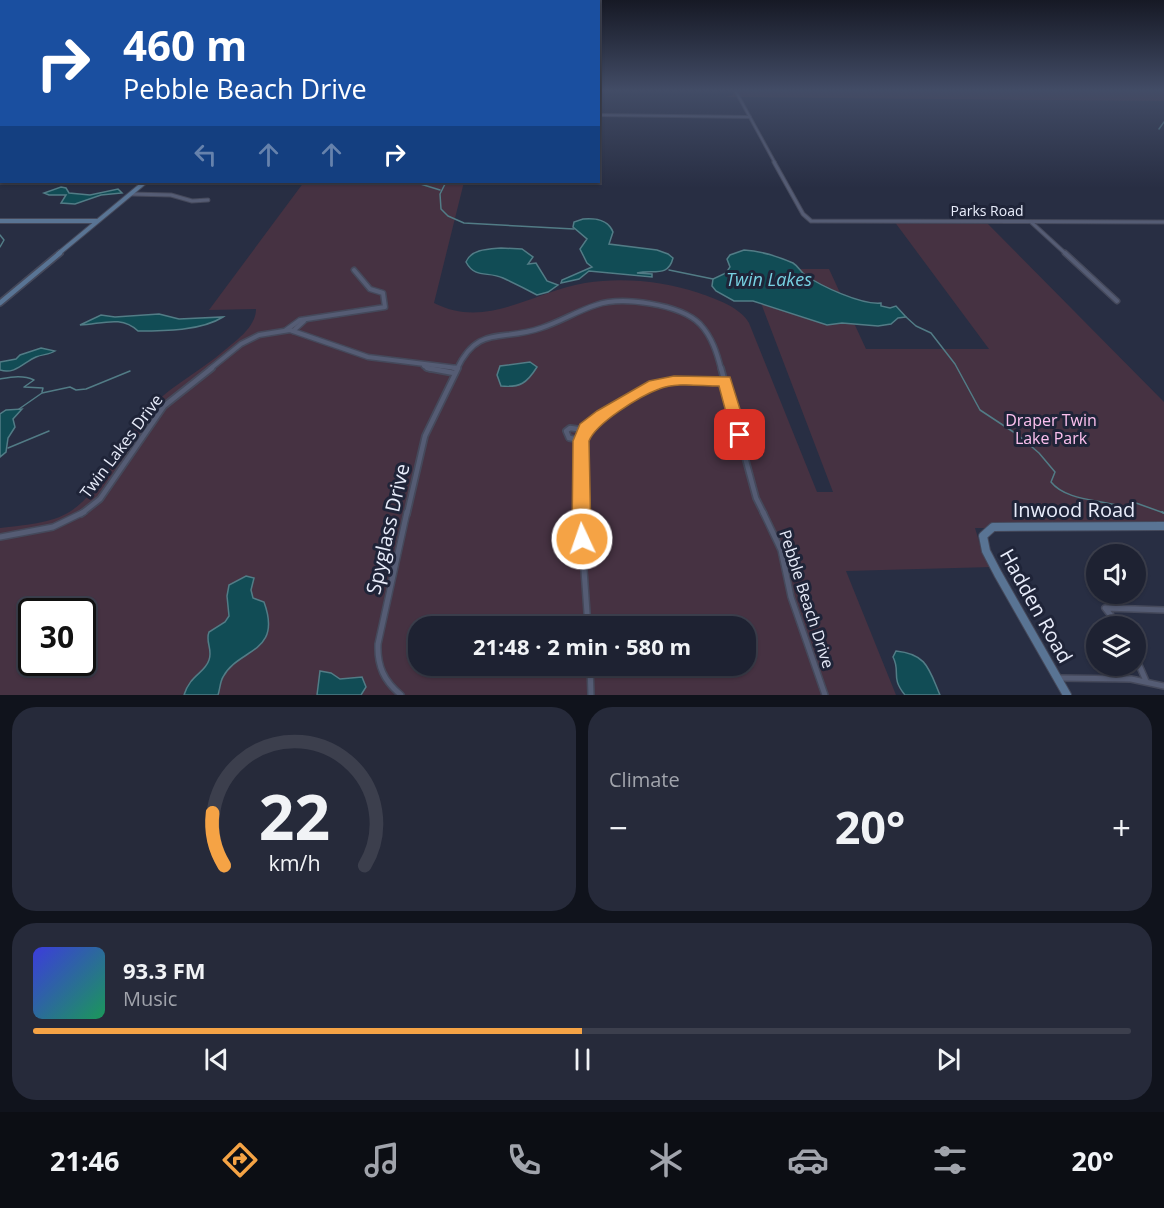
<!DOCTYPE html>
<html lang="en">
<head>
<meta charset="utf-8">
<style>
	body { margin:0; font-family:"Open Sans",sans-serif; background:#262a3a; color:#f1f3f6; height:100vh; display:flex; flex-direction:column; font-size:22px; white-space:nowrap }
	* { box-sizing:border-box; margin:0 }
	p { font-size:20px; color:#a1a4ac }
	.icon { flex:none; width:33px; height:33px; fill:none; stroke:currentColor; stroke-width:2; stroke-linecap:round; stroke-linejoin:round }
	.map { position:relative; height:695px; overflow:hidden }
	.drawer { display:flex; flex-direction:column; gap:12px; padding:12px; background:#10131c; flex:1 }
	.drawer>* { flex:none }
	.banner { position:absolute; left:0px; top:0px; width:600px; height:183px; box-shadow:0 2px 4px #0004,0 0 0 2px #3c3f4d; background:#1a4fa0; color:#fff; overflow:hidden }
	.tools { position:absolute; left:1086px; top:544px; display:grid; gap:12px }
	.tools a { display:grid; place-items:center; width:60px; height:60px; border-radius:50%; background:#1e2232; box-shadow:0 2px 4px #0004,0 0 0 2px #3c3f4d; font-size:30px }
	.speed { position:absolute; left:18px; top:598px; display:flex; gap:12px; font-size:30px; font-weight:700; text-align:center }
	.speed>* { display:grid; place-content:center; width:78px; height:78px; border-radius:50%; background:#1e2232; box-shadow:0 2px 4px #0004,0 0 0 2px #3c3f4d; line-height:1 }
	.speed .limit { border:3px solid #111; border-radius:9px; background:#fff; color:#111 }
	.pin { position:absolute; display:grid; place-items:center; width:51px; height:51px; color:#fff; margin:-26px; border-radius:12px; box-shadow:0 3px 9px #0006 }
	.me { position:absolute; width:66px; margin:-33px; rotate:357deg; stroke-linejoin:round; filter:drop-shadow(0 0 4px #0008) }
	.turn { display:flex; align-items:center; gap:21px; height:126px; padding:0 24px; font-size:27px }
	.turn .icon { width:78px; height:78px; stroke-width:2.5 }
	.turn b { display:block; font-size:42px; line-height:51px }
	.lanes { display:flex; align-items:center; height:57px; padding:0 24px; background:#0003; justify-content:center; gap:30px; direction:ltr }
	.lanes .off { opacity:.35 }
	.big { font-size:45px; font-weight:700; line-height:1.1 }
	.drawer .card { flex:1; display:flex; flex-direction:column; justify-content:center; gap:9px; min-width:0; padding:0 21px; border-radius:24px; background:#262a3a }
	.drawer .dial { align-items:center; gap:0 }
	.dial svg { height:156px; overflow:visible; fill:none; stroke:#3c3f4d; stroke-width:7; stroke-linecap:round; text-anchor:middle }
	.dial text { fill:#f1f3f6; stroke:none }
	.song { display:flex; align-items:center; gap:18px }
	.cover { width:72px; height:72px; border-radius:9px; background:linear-gradient(135deg,hsl(240 70% 55%),hsl(150 70% 35%)) }
	.played { height:6px; border-radius:3px; background:linear-gradient(90deg,#f5a345 50%,#3c3f4d 50%) }
	.keys { display:flex; justify-content:space-around; direction:ltr }
	.heat { display:flex; justify-content:space-between; align-items:center; font-size:33px; direction:ltr }
	.drawer .tiles { flex:1; display:grid; gap:12px; grid-template-columns:1fr 1fr }
	.card:last-child { grid-column:span 2 }
	.trip { position:absolute; left:408px; top:616px; width:348px; height:60px; border-radius:24px; background:#1e2232; box-shadow:0 2px 4px #0004,0 0 0 2px #3c3f4d; font-weight:700; line-height:60px; text-align:center }
	.tab-bar { display:flex; height:96px; justify-content:space-around; align-items:center; background:#0c0e14; color:#a1a4ac }
	.tab-bar .icon { width:42px; height:42px }
	.tab-bar .selected { color:#f5a345 }
	.tab-bar b { font-size:27px; color:#f1f3f6 }
	.map>svg:first-child { display:block }
</style>
</head>
<body>
<div class="map">
<svg width="1164" height="695" viewBox="0 0 1164 695">
	<rect width="100%" height="100%" fill="#282e43"/>
	<g fill="#463242" fill-rule="evenodd">
		<path d="M 732,90 L 1164,90 L 1164,101 L 724,97 L 733,95 Z"/>
		<path d="M 304,182 L 464,182 L 434,303 C 487,330 534,291 585,283 C 623,277 662,281 699,293 C 716,299 740,307 749,323 L 817,492 L 833,492 L 748,269 L 829,269 L 866,349 L 989,349 L 894,221 L 986,222 L 1164,402 L 1164,530 L 975,528 L 981,548 L 992,567 L 846,571 L 896,695 L 0,695 L 0,528 C 23,525 51,524 71,511 C 102,490 122,443 145,414 C 165,389 196,374 220,354 C 234,342 256,328 256,309 L 209,310 ZM 32,612 L 82,612 L 82,663 L 32,663 ZM 418,627 L 746,627 L 746,666 L 418,666 Z"/>
	</g>
	<g fill="#114c55" stroke="#527c86" stroke-width="1.5">
		<path d="M 61,187 L 66,188 L 69,193 L 90,195 L 118,189 L 122,193 L 101,195 L 75,204 L 61,203 L 66,195 L 49,195 L 44,193 Z"/>
		<path d="M 583,219 C 595,218 608,219 613,232 L 609,244 L 657,250 L 668,254 L 673,258 C 668,278 653,269 637,273 L 652,274 L 652,277 L 589,271 L 579,279 L 561,283 L 562,280 L 592,267 L 587,263 L 580,249 L 587,239 L 573,227 L 574,222 Z"/>
		<path d="M 501,248 L 522,249 L 533,257 L 528,264 L 536,263 L 547,281 L 558,285 L 548,292 L 537,295 C 526,289 514,283 503,278 C 488,271 475,279 466,262 C 471,249 489,249 501,248 Z"/>
		<path d="M 744,250 C 762,251 779,257 793,263 C 798,266 800,271 805,275 C 821,286 861,305 881,303 L 881,306 L 890,308 L 896,306 L 906,317 L 898,318 L 891,324 L 878,326 L 842,323 L 827,325 L 753,301 L 734,301 L 716,291 L 712,286 L 713,279 L 726,273 L 730,267 L 727,259 L 730,255 Z"/>
		<path d="M 159,314 L 179,319 L 223,317 C 201,331 164,331 138,331 C 121,315 102,324 80,325 L 101,315 L 115,317 Z"/>
		<path d="M 41,348 L 55,351 C 49,355 43,354 36,357 C 24,362 15,375 0,370 L 0,362 L 16,359 L 20,355 Z"/>
		<path d="M 530,362 L 537,367 C 527,383 520,388 501,386 L 497,375 L 500,366 Z"/>
		<path d="M 22,409 L 13,419 L 15,427 L 8,438 L 6,452 L 0,457 L 0,414 L 6,410 Z"/>
		<path d="M 246,576 L 254,578 L 251,590 L 253,598 L 264,602 C 283,654 238,648 223,677 C 220,682 220,689 218,695 L 184,695 C 190,675 205,673 209,660 C 213,649 205,642 209,632 L 225,622 L 229,616 L 227,596 L 229,585 Z"/>
		<path d="M 896,651 C 927,654 929,669 940,695 L 905,695 C 890,677 901,672 893,657 Z"/>
		<path d="M 320,671 L 331,673 L 340,679 L 362,677 L 366,687 L 361,695 L 317,695 Z"/>
	</g>
	<g fill="none" stroke-linecap="round" stroke-linejoin="round">
		<g stroke="#527c86" stroke-width="1.5">
			<path d="M 1159,129 L 1164,122"/>
			<path d="M 55,182 L 63,182"/>
			<path d="M 414,182 L 440,190"/>
			<path d="M 450,182 L 446,182 L 440,194 L 441,209 L 448,216 L 464,223 L 574,229"/>
			<path d="M 0,235 L 4,240 L 0,247"/>
			<path d="M 669,270 L 713,279"/>
			<path d="M 906,317 L 916,326 L 931,333 L 955,364 L 980,410 L 1018,435 L 1039,453 L 1055,472 L 1051,482 C 1067,502 1104,499 1126,508 L 1136,503 L 1164,513"/>
			<path d="M 0,379 C 12,377 23,375 34,380 L 24,387 L 43,388 L 42,392"/>
			<path d="M 19,409 L 42,393 L 70,387 L 76,390 L 86,389 L 130,371"/>
			<path d="M 8,448 L 49,431"/>
		</g>
		<path stroke="#527c86" stroke-width="2" d="M 1162,512 L 1164,513"/>
		<defs>
			<g id="street-far4">
				<path d="M 735,90 L 775,163"/>
				<path d="M 598,115 L 750,117"/>
			</g>
			<g id="street-far3">
				<path d="M 774,162 L 803,214 L 811,221 L 1164,222"/>
				<path d="M 131,194 L 171,195 L 192,201 L 208,200"/>
				<path d="M 1031,222 L 1066,254"/>
			</g>
			<g id="street-far2">
				<path d="M 1065,253 L 1117,301"/>
				<path d="M 286,330 L 300,320 L 385,307 L 383,293 L 370,289 L 354,270"/>
				<path d="M 293,331 L 304,321"/>
				<path d="M 424,366 L 430,369"/>
				<path d="M 210,369 L 241,344 L 259,335 L 290,330 L 368,357 L 457,368"/>
				<path d="M 457,369 C 478,324 503,342 541,328 C 560,322 577,311 596,305 C 622,296 680,304 700,324 C 712,337 717,353 721,369"/>
			</g>
			<g id="street-far1">
				<path d="M 427,368 L 454,373"/>
				<path d="M 454,368 L 457,368"/>
				<path d="M 721,368 L 756,498 L 764,514"/>
				<path d="M 581,440 L 569,438 L 566,431 L 570,428 L 585,430"/>
				<path d="M 81,514 L 100,499 L 164,406 L 212,368"/>
				<path d="M 407,514 L 425,436 L 458,368"/>
				<path d="M 580,514 C 580,494 574,448 584,432 C 593,415 655,383 675,381 C 691,379 708,381 725,381"/>
			</g>
			<g id="street">
				<path d="M 580,512 L 588,627"/>
				<path d="M 763,512 L 781,550 L 791,597 L 825,695"/>
				<path d="M 0,537 L 53,527 L 84,512"/>
				<path d="M 1120,627 L 1105,608 L 1164,610"/>
				<path d="M 1136,658 L 1146,681"/>
				<path d="M 590,666 L 591,695"/>
				<path d="M 1058,678 L 1131,679 L 1164,686"/>
				<path d="M 401,695 C 384,681 377,666 378,644 L 407,512"/>
			</g>
			<g id="secondary-far2">
				<path d="M 0,221 L 97,221"/>
				<path d="M 58,254 L 145,182"/>
			</g>
			<path id="secondary-far1" d="M 0,303 L 60,253"/>
			<path id="secondary" d="M 1067,695 L 998,574 L 986,551 L 983,536 L 993,527 L 1164,526"/>
		</defs>
		<use href="#street-far4" stroke="#45495b" stroke-width="4"/>
		<use href="#street-far3" stroke="#45495b" stroke-width="5"/>
		<use href="#street-far2" stroke="#45495b" stroke-width="7"/>
		<use href="#street-far1" stroke="#45495b" stroke-width="8"/>
		<use href="#street" stroke="#45495b" stroke-width="8"/>
		<use href="#secondary-far2" stroke="#45495b" stroke-width="6"/>
		<use href="#secondary-far1" stroke="#45495b" stroke-width="8"/>
		<use href="#secondary" stroke="#45495b" stroke-width="10"/>
		<use href="#street-far4" stroke="#555c74" stroke-width="2"/>
		<use href="#street-far3" stroke="#555c74" stroke-width="3"/>
		<use href="#street-far2" stroke="#555c74" stroke-width="4"/>
		<use href="#street-far1" stroke="#555c74" stroke-width="4.5"/>
		<use href="#street" stroke="#555c74" stroke-width="5"/>
		<use href="#secondary-far2" stroke="#597494" stroke-width="4"/>
		<use href="#secondary-far1" stroke="#597494" stroke-width="4.5"/>
		<use href="#secondary" stroke="#597494" stroke-width="8"/>
	</g>
	<linearGradient id="sky" x2="0" y2="1"><stop stop-color="#161925"/><stop offset="0.48" stop-color="#424c66"/><stop offset="1" stop-color="#424c66" stop-opacity="0"/></linearGradient>
	<rect width="1164" height="188" fill="url(#sky)"/>
	<path fill="#f5a345" stroke="#9f6a2d" stroke-width="1.5" d="M 674,376 L 730,377 L 748,435 L 745,439 L 734,439 L 732,435 L 719,386 C 700,386 676,382 659,389 C 640,396 596,423 589,441 L 591,539 L 588,544 L 582,547 L 575,544 L 572,539 L 573,441 L 580,424 L 597,411 L 649,381 Z"/>
	<g text-anchor="middle" stroke-width="6" stroke-linejoin="round" paint-order="stroke">
		<g font-size="14" fill="#e8ecfa" stroke="#1f2438">
			<text x="987" y="216">Parks Road</text>
		</g>
		<g font-size="16" fill="#fbc0ee" stroke="#1f2438">
			<text x="1051" y="426">Draper Twin<tspan x="1051" dy="18">Lake Park</tspan></text>
		</g>
		<g font-size="16" fill="#e8ecfa" stroke="#1f2438">
			<text transform="translate(121 446) rotate(-53)" y="6">Twin Lakes Drive</text>
			<text transform="translate(807 599) rotate(72)" y="6">Pebble Beach Drive</text>
		</g>
		<g font-size="18" font-style="italic" fill="#77d1e2" stroke="#1f2438">
			<text x="769" y="286">Twin Lakes</text>
		</g>
		<g font-size="20" fill="#e8ecfa" stroke="#1f2438">
			<text x="1074" y="517">Inwood Road</text>
			<text transform="translate(388 529) rotate(-77)" y="7">Spyglass Drive</text>
			<text transform="translate(1036 606) rotate(61)" y="7">Hadden Road</text>
		</g>
	</g>
</svg>
<div class="tools">
<a><svg class="icon" aria-label="sound" viewBox="0 0 24 24"><path d="M4 9h4l5-4v14l-5-4H4zM17 9q2 3 0 6"/></svg></a>
<a><svg class="icon" aria-label="layers" viewBox="0 0 24 24"><path d="M12 4l9 5-9 5-9-5zM3 14l9 5 9-5"/></svg></a>
</div>
<div class="speed"><div class="limit">30</div></div>
<div class="pin" style="left:740px;top:435px;background:#d93025"><svg class="icon" aria-label="arrive" viewBox="0 0 24 24"><path d="M6 21V4h12l-3 4 3 4H6"/></svg></div>
<svg class="me" style="left:582px;top:539px" viewBox="-20 -20 40 40"><circle r="17" fill="#f5a345" stroke="#fff" stroke-width="3"/><path d="M0-11L8 9 0 5-8 9z" fill="#fff"/></svg>
<div class="trip">21:48 · 2 min · 580 m</div>
<div class="banner">
<div class="turn"><svg class="icon" aria-label="right" viewBox="0 0 24 24"><path d="M7 20v-9h11M14 6l5 5-5 5"/></svg><div><b>460 m</b>Pebble Beach Drive</div></div>
<div class="lanes"><svg class="icon off" aria-label="left" viewBox="0 0 24 24"><path d="M17 20v-9H6M10 6l-5 5 5 5"/></svg><svg class="icon off" aria-label="ahead" viewBox="0 0 24 24"><path d="M12 20V5M6 11l6-6 6 6"/></svg><svg class="icon off" aria-label="ahead" viewBox="0 0 24 24"><path d="M12 20V5M6 11l6-6 6 6"/></svg><svg class="icon" aria-label="right" viewBox="0 0 24 24"><path d="M7 20v-9h11M14 6l5 5-5 5"/></svg></div>
</div>
</div>
<section class="drawer">
<div class="tiles">
<div class="card dial"><svg viewBox="0 0 100 80">
<path d="M14 69A42 42 0 1 1 86 69"/>
<path d="M14 69A42 42 0 0 1 8 42" stroke="#f5a345"/>
<text x="50" y="56" font-size="32" font-weight="700">22</text>
<text x="50" y="72" font-size="11">km/h</text>
</svg></div>
<div class="card"><p>Climate</p>
<div class="heat"><a>−</a><b class="big">20°</b><a>+</a></div>
</div>
<div class="card">
<div class="song"><i class="cover"></i><div><b>93.3 FM</b><p>Music</p></div></div>
<div class="played"></div>
<div class="keys"><svg class="icon" aria-label="previous" viewBox="0 0 24 24"><path d="M18 5L8 12l10 7zM5 5v14"/></svg><svg class="icon" aria-label="pause" viewBox="0 0 24 24"><path d="M8 5v14M16 5v14"/></svg><svg class="icon" aria-label="next" viewBox="0 0 24 24"><path d="M6 5l10 7-10 7zM19 5v14"/></svg></div>
</div>
</div>
</section>
<nav class="tab-bar">
<b>21:46</b>
<svg class="icon selected" aria-label="directions" viewBox="0 0 24 24"><path d="M12 3l9 9-9 9-9-9zM9 14v-3h6M13 9l2 2-2 2"/></svg>
<svg class="icon" aria-label="music" viewBox="0 0 24 24"><path d="M9 18V5l10-2v13"/><circle cx="6" cy="18" r="3"/><circle cx="16" cy="16" r="3"/></svg>
<svg class="icon" aria-label="phone" viewBox="0 0 24 24"><path d="M5 4h4l2 5-3 2q2 4 5 5l2-3 5 2v4C11 20 4 13 5 4z"/></svg>
<svg class="icon" aria-label="climate" viewBox="0 0 24 24"><path d="M12 3v18M4 7l16 10M4 17L20 7"/></svg>
<svg class="icon" aria-label="car" viewBox="0 0 24 24"><path d="M5 17H2v-5l4-1 3-4h7l3 4 3 1v5h-3M9 17h6M6 11h13"/><circle cx="7" cy="17" r="2"/><circle cx="17" cy="17" r="2"/></svg>
<svg class="icon" aria-label="filters" viewBox="0 0 24 24"><path d="M4 7h16M4 17h16"/><circle cx="9" cy="7" r="2"/><circle cx="15" cy="17" r="2"/></svg>
<b>20°</b>
</nav>
</body>
</html>
